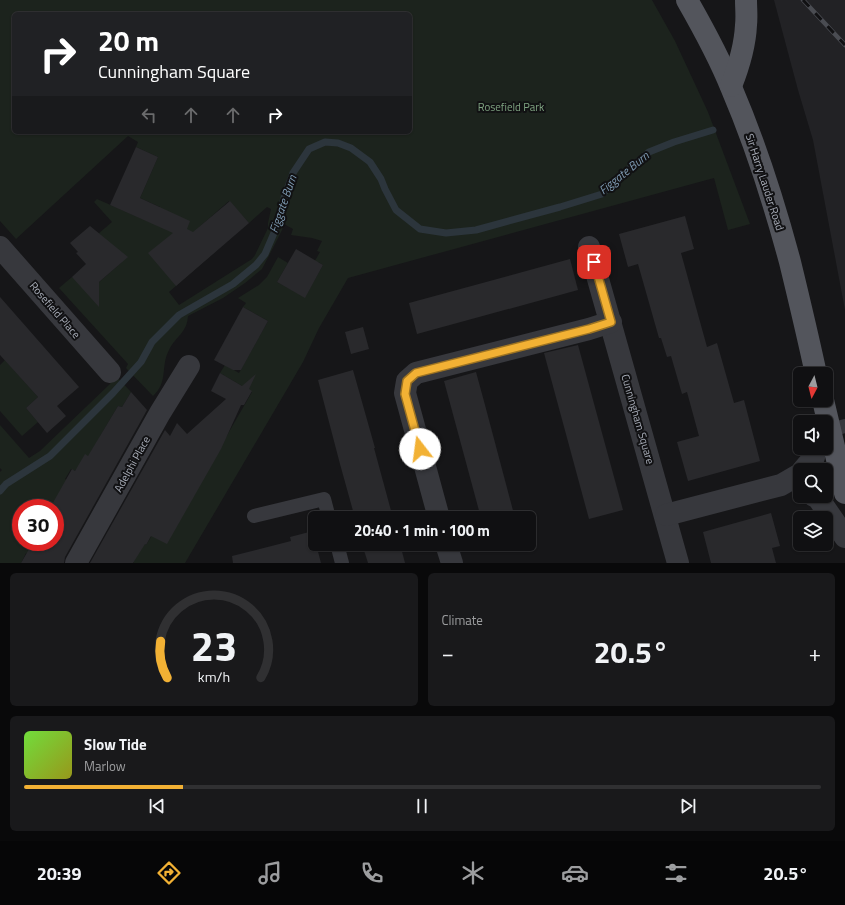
<!DOCTYPE html>
<html lang="en">
<head>
<meta charset="utf-8">
<style>
	body { margin:0; font-family:"Titillium Web",sans-serif; background:#19191b; color:#f1f3f6; height:100vh; display:flex; flex-direction:column; font-size:15px; white-space:nowrap }
	* { box-sizing:border-box; margin:0 }
	p { font-size:13px; color:#9c9d9f }
	.icon { flex:none; width:22px; height:22px; fill:none; stroke:currentColor; stroke-width:2; stroke-linecap:round; stroke-linejoin:round }
	.map { position:relative; height:563px; overflow:hidden }
	.panel { display:flex; flex-direction:column; gap:10px; padding:10px; background:#09090a; flex:1 }
	.panel>* { flex:none }
	.banner { position:absolute; left:12px; top:12px; width:400px; height:122px; border-radius:6px; box-shadow:0 1px 3px #0004,0 0 0 1px #303032; background:#202124; color:#fff; overflow:hidden }
	.needle { width:26px; rotate:187deg }
	.tools { position:absolute; left:793px; top:367px; display:grid; gap:8px }
	.tools a { display:grid; place-items:center; width:40px; height:40px; border-radius:6px; background:#101012; box-shadow:0 1px 3px #0004,0 0 0 1px #303032; font-size:20px }
	.speed { position:absolute; left:12px; top:499px; display:flex; gap:8px; font-size:20px; font-weight:700; text-align:center }
	.speed>* { display:grid; place-content:center; width:52px; height:52px; border-radius:50%; background:#101012; box-shadow:0 1px 3px #0004,0 0 0 1px #303032; line-height:1 }
	.speed .limit { border:6px solid #d22; background:#fff; color:#111 }
	.pin { position:absolute; display:grid; place-items:center; width:34px; height:34px; color:#fff; margin:-17px; border-radius:8px; box-shadow:0 2px 6px #0006 }
	.me { position:absolute; width:44px; margin:-22px; rotate:345deg; stroke-linejoin:round; filter:drop-shadow(0 0 3px #0008) }
	.turn { display:flex; align-items:center; gap:14px; height:84px; padding:0 20px; font-size:18px }
	.turn .icon { width:52px; height:52px; stroke-width:2.5 }
	.turn b { display:block; font-size:28px; line-height:34px }
	.lanes { display:flex; align-items:center; height:38px; padding:0 20px; background:#0003; justify-content:center; gap:20px; direction:ltr }
	.lanes .off { opacity:.35 }
	.big { font-size:30px; font-weight:700; line-height:1.1 }
	.panel .widget { flex:1; display:flex; flex-direction:column; justify-content:center; gap:6px; min-width:0; padding:0 14px; border-radius:6px; background:#19191b }
	.panel .dial { align-items:center; gap:0 }
	.dial svg { height:104px; overflow:visible; fill:none; stroke:#303032; stroke-width:7; stroke-linecap:round; text-anchor:middle }
	.dial text { fill:#f1f3f6; stroke:none }
	.song { display:flex; align-items:center; gap:12px }
	.cover { width:48px; height:48px; border-radius:6px; background:linear-gradient(135deg,hsl(100 70% 55%),hsl(60 70% 35%)) }
	.played { height:4px; border-radius:2px; background:linear-gradient(90deg,#f2b134 20%,#303032 20%) }
	.keys { display:flex; justify-content:space-around; direction:ltr }
	.heat { display:flex; justify-content:space-between; align-items:center; font-size:22px; direction:ltr }
	.panel .tiles { flex:1; display:grid; gap:10px; grid-template-columns:1fr 1fr }
	.widget:last-child { grid-column:span 2 }
	.trip { position:absolute; left:308px; top:511px; width:228px; height:40px; border-radius:6px; background:#101012; box-shadow:0 1px 3px #0004,0 0 0 1px #303032; font-weight:700; line-height:40px; text-align:center }
	.tabs { display:flex; height:64px; justify-content:space-around; align-items:center; background:#060607; color:#9c9d9f }
	.tabs .icon { width:28px; height:28px }
	.tabs .active { color:#f2b134 }
	.tabs b { font-size:18px; color:#f1f3f6 }
	.map>svg:first-child { display:block }
</style>
</head>
<body>
<div class="map">
<svg width="845" height="563" viewBox="0 0 845 563">
	<rect width="100%" height="100%" fill="#161618"/>
	<path fill="#222225" d="M 774,0 L 845,0 L 845,310 L 813,140 L 798,90 Z"/>
	<g fill="#1c231d" fill-rule="evenodd">
		<path d="M 0,0 L 652,0 L 675,41 L 708,112 L 750,224 L 728,230 L 714,178 L 348,278 L 319,328 L 303,362 L 185,563 L 133,563 L 134,562 L 132,561 L 142,542 L 146,545 L 151,537 L 147,534 L 226,437 L 252,392 L 220,373 L 225,365 L 239,373 L 268,321 L 243,307 L 246,303 L 238,298 L 259,285 L 267,277 L 278,257 L 288,263 L 277,282 L 305,297 L 323,265 L 318,262 L 309,271 L 320,252 L 317,251 L 322,241 L 312,238 L 291,235 L 293,229 L 284,224 L 282,230 L 275,244 L 262,269 L 245,283 L 223,298 L 188,316 C 187,333 176,336 169,350 C 160,367 169,381 153,396 L 126,368 L 128,364 L 59,288 L 72,277 L 98,291 L 99,285 L 98,283 L 122,262 L 98,234 L 112,222 L 94,202 L 97,199 L 149,222 L 156,216 L 160,207 L 140,198 L 158,157 L 136,147 L 138,142 L 128,136 L 16,239 L 0,221 ZM 14,14 L 410,14 L 410,132 L 14,132 ZM 229,201 L 249,223 L 267,207 L 271,209 L 268,223 L 268,228 L 255,255 L 252,259 L 179,305 L 169,292 L 216,251 L 197,229 Z"/>
		<path d="M 5,360 L 38,397 L 26,408 L 38,422 L 22,436 L 0,411 L 0,365 Z"/>
		<path d="M 114,374 L 131,392 L 122,407 L 118,406 L 99,438 L 102,441 L 75,471 L 71,469 L 65,479 L 71,483 L 50,508 L 21,508 L 21,542 L 29,542 L 41,549 L 36,558 L 26,553 L 21,563 L 0,563 L 0,472 L 2,470 L 0,468 L 0,425 L 29,458 L 40,451 L 110,384 Z"/>
	</g>
	<g fill="none" stroke-linecap="round" stroke-linejoin="round">
		<path stroke="#2c353c" stroke-width="7" d="M 0,491 L 6,484 L 50,456 L 113,393 L 141,362 L 152,342 L 179,315 L 233,284 L 256,265 L 265,254 L 274,233 L 284,198 L 293,173 L 309,149 L 325,142 L 338,143 L 351,148 L 370,162 L 381,179 L 385,189 L 396,210 L 420,229 L 446,233 L 476,230 L 560,207 L 602,194 L 623,174 L 649,152 L 674,142 L 713,130"/>
	</g>
	<g fill="#29292c">
		<path d="M 136,147 L 158,157 L 140,198 L 190,221 L 187,229 L 193,232 L 230,201 L 249,223 L 176,286 L 148,253 L 173,233 L 110,205 Z"/>
		<path d="M 685,216 L 694,249 L 681,253 L 707,347 L 717,343 L 734,403 L 744,400 L 760,461 L 688,481 L 677,442 L 699,436 L 687,392 L 682,394 L 671,356 L 667,357 L 661,338 L 659,338 L 638,264 L 628,267 L 619,234 Z"/>
		<path d="M 90,226 L 128,257 L 99,282 L 99,307 L 72,277 L 86,264 L 76,253 L 78,252 L 70,243 Z"/>
		<path d="M 296,249 L 323,265 L 305,298 L 277,282 Z"/>
		<path d="M 570,259 L 578,290 L 417,334 L 409,303 Z"/>
		<path d="M 0,297 L 79,387 L 57,406 L 66,416 L 47,433 L 26,408 L 38,397 L 0,355 Z"/>
		<path d="M 243,307 L 268,321 L 241,370 L 233,370 L 214,360 Z"/>
		<path d="M 363,327 L 369,349 L 351,354 L 345,332 Z"/>
		<path d="M 578,345 L 623,510 L 589,519 L 544,353 Z"/>
		<path d="M 353,370 L 375,448 L 374,448 L 393,518 L 355,518 L 340,464 L 318,380 Z"/>
		<path d="M 476,372 L 485,405 L 515,518 L 481,518 L 444,381 Z"/>
		<path d="M 220,373 L 242,386 L 256,374 L 249,389 L 252,391 L 244,405 L 241,405 L 221,449 L 167,544 L 151,536 L 146,545 L 145,544 L 133,563 L 90,563 L 165,430 L 170,436 L 177,423 L 187,434 L 226,399 L 211,391 Z"/>
		<path d="M 131,392 L 147,410 L 65,557 L 64,563 L 21,563 L 32,544 L 30,543 L 31,542 L 55,542 L 55,508 L 50,508 L 72,469 L 75,471 L 85,454 L 88,456 L 118,406 L 122,407 Z"/>
		<path d="M 771,513 L 780,546 L 772,548 L 776,563 L 711,563 L 703,532 Z"/>
		<path d="M 313,531 L 315,539 L 315,544 L 316,544 L 321,563 L 233,563 L 232,556 L 291,541 L 290,537 Z"/>
		<path d="M 362,544 L 400,544 L 405,563 L 368,563 Z"/>
	</g>
	<g fill="none" stroke-linecap="round" stroke-linejoin="round">
		<g stroke="#37383d" stroke-width="14">
			<path d="M 830,430 L 845,426"/>
			<path d="M 254,516 L 324,499 L 329,518"/>
			<path d="M 337,544 L 342,563"/>
		</g>
		<g stroke="#37383d" stroke-width="22">
			<path d="M 0,247 L 110,372"/>
			<path d="M 589,247 L 678,563"/>
			<path d="M 803,470 L 814,457 L 816,448"/>
			<path d="M 814,496 L 818,498 L 845,537"/>
			<path d="M 666,515 L 781,485 L 800,474"/>
			<path d="M 439,518 L 405,393 L 407,381 L 416,373 L 589,329 L 611,322"/>
			<path d="M 446,544 L 452,563"/>
			<path d="M 76,563 L 160,413 L 189,366"/>
		</g>
		<g stroke="#53555c" stroke-width="22">
			<path d="M 687,0 C 703,28 719,57 731,87 C 755,143 774,202 790,262 C 799,299 808,337 816,374"/>
			<path d="M 731,86 C 739,66 745,46 746,25 C 747,17 746,8 746,0"/>
			<path d="M 823,400 L 845,493"/>
		</g>
		<defs>
			<path id="rail" d="M 803,0 L 845,45"/>
		</defs>
		<use href="#rail" stroke="#4a4c52" stroke-width="4.5"/>
		<use href="#rail" stroke="#111113" stroke-width="3" stroke-dasharray="9" stroke-linecap="butt"/>
	</g>
	<g fill="none" stroke-linecap="round" stroke-linejoin="round">
		<defs>
			<path id="route" d="M 420,449 L 405,394 L 407,381 L 416,373 L 589,329 L 611,322 L 594,262"/>
		</defs>
		<use href="#route" stroke="#9d7322" stroke-width="10"/>
		<use href="#route" stroke="#f2b134" stroke-width="7"/>
	</g>
	<g text-anchor="middle" stroke-width="4" stroke-linejoin="round" paint-order="stroke">
		<g font-size="11" fill="#7fa381" stroke="#111113">
			<text x="511" y="111">Rosefield Park</text>
		</g>
		<g font-size="11" fill="#a8adb8" stroke="#111113">
			<text transform="translate(765 182) rotate(72)" y="4">Sir Harry Lauder Road</text>
			<text transform="translate(55 310) rotate(49)" y="4">Rosefield Place</text>
			<text transform="translate(638 419) rotate(74)" y="4">Cunningham Square</text>
			<text transform="translate(132 464) rotate(-61)" y="4">Adelphi Place</text>
		</g>
		<g font-size="12" font-style="italic" fill="#7f9bb3" stroke="#111113">
			<text transform="translate(624 173) rotate(-39)" y="4">Figgate Burn</text>
			<text transform="translate(283 204) rotate(-71)" y="4">Figgate Burn</text>
		</g>
	</g>
</svg>
<div class="tools">
<a><svg class="needle" viewBox="-14 -14 28 28"><path d="M0-13l5 13h-10z" fill="#e53935"/><path d="M0 13l5-13h-10z" fill="#9c9d9f"/></svg></a>
<a><svg class="icon" aria-label="sound" viewBox="0 0 24 24"><path d="M4 9h4l5-4v14l-5-4H4zM17 9q2 3 0 6"/></svg></a>
<a><svg class="icon" aria-label="search" viewBox="0 0 24 24"><circle cx="10" cy="10" r="6"/><path d="M15 15l6 6"/></svg></a>
<a><svg class="icon" aria-label="layers" viewBox="0 0 24 24"><path d="M12 4l9 5-9 5-9-5zM3 14l9 5 9-5"/></svg></a>
</div>
<div class="speed"><div class="limit">30</div></div>
<div class="pin" style="left:594px;top:262px;background:#d93025"><svg class="icon" aria-label="arrive" viewBox="0 0 24 24"><path d="M6 21V4h12l-3 4 3 4H6"/></svg></div>
<svg class="me" style="left:420px;top:449px" viewBox="-20 -20 40 40"><circle r="19" fill="#fff"/><path d="M0-13L10 11 0 6-10 11z" fill="#f2b134"/></svg>
<div class="trip">20:40 · 1 min · 100 m</div>
<div class="banner">
<div class="turn"><svg class="icon" aria-label="right" viewBox="0 0 24 24"><path d="M7 20v-9h11M14 6l5 5-5 5"/></svg><div><b>20 m</b>Cunningham Square</div></div>
<div class="lanes"><svg class="icon off" aria-label="left" viewBox="0 0 24 24"><path d="M17 20v-9H6M10 6l-5 5 5 5"/></svg><svg class="icon off" aria-label="ahead" viewBox="0 0 24 24"><path d="M12 20V5M6 11l6-6 6 6"/></svg><svg class="icon off" aria-label="ahead" viewBox="0 0 24 24"><path d="M12 20V5M6 11l6-6 6 6"/></svg><svg class="icon" aria-label="right" viewBox="0 0 24 24"><path d="M7 20v-9h11M14 6l5 5-5 5"/></svg></div>
</div>
</div>
<section class="panel">
<div class="tiles">
<div class="widget dial"><svg viewBox="0 0 100 80">
<path d="M14 69A42 42 0 1 1 86 69"/>
<path d="M14 69A42 42 0 0 1 9 41" stroke="#f2b134"/>
<text x="50" y="56" font-size="32" font-weight="700">23</text>
<text x="50" y="72" font-size="11">km/h</text>
</svg></div>
<div class="widget"><p>Climate</p>
<div class="heat"><a>−</a><b class="big">20.5°</b><a>+</a></div>
</div>
<div class="widget">
<div class="song"><i class="cover"></i><div><b>Slow Tide</b><p>Marlow</p></div></div>
<div class="played"></div>
<div class="keys"><svg class="icon" aria-label="previous" viewBox="0 0 24 24"><path d="M18 5L8 12l10 7zM5 5v14"/></svg><svg class="icon" aria-label="pause" viewBox="0 0 24 24"><path d="M8 5v14M16 5v14"/></svg><svg class="icon" aria-label="next" viewBox="0 0 24 24"><path d="M6 5l10 7-10 7zM19 5v14"/></svg></div>
</div>
</div>
</section>
<nav class="tabs">
<b>20:39</b>
<svg class="icon active" aria-label="directions" viewBox="0 0 24 24"><path d="M12 3l9 9-9 9-9-9zM9 14v-3h6M13 9l2 2-2 2"/></svg>
<svg class="icon" aria-label="music" viewBox="0 0 24 24"><path d="M9 18V5l10-2v13"/><circle cx="6" cy="18" r="3"/><circle cx="16" cy="16" r="3"/></svg>
<svg class="icon" aria-label="phone" viewBox="0 0 24 24"><path d="M5 4h4l2 5-3 2q2 4 5 5l2-3 5 2v4C11 20 4 13 5 4z"/></svg>
<svg class="icon" aria-label="climate" viewBox="0 0 24 24"><path d="M12 3v18M4 7l16 10M4 17L20 7"/></svg>
<svg class="icon" aria-label="car" viewBox="0 0 24 24"><path d="M5 17H2v-5l4-1 3-4h7l3 4 3 1v5h-3M9 17h6M6 11h13"/><circle cx="7" cy="17" r="2"/><circle cx="17" cy="17" r="2"/></svg>
<svg class="icon" aria-label="filters" viewBox="0 0 24 24"><path d="M4 7h16M4 17h16"/><circle cx="9" cy="7" r="2"/><circle cx="15" cy="17" r="2"/></svg>
<b>20.5°</b>
</nav>
</body>
</html>
